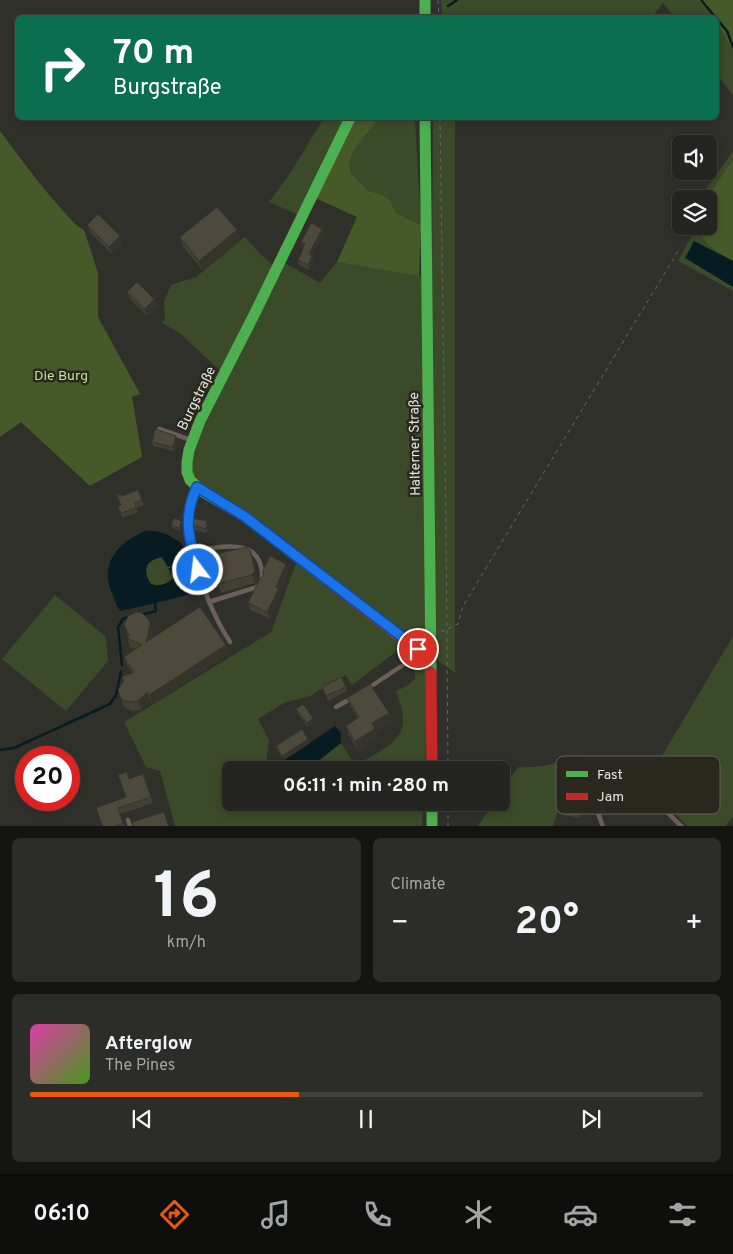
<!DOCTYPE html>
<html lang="en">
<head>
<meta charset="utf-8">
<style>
	body { margin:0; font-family:Overpass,sans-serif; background:#2c2c29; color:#f1f3f6; height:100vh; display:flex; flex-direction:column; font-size:19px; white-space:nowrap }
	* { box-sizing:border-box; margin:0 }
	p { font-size:16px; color:#a3a4a5 }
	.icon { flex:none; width:28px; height:28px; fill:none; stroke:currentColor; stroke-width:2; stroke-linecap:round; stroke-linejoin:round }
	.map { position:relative; height:826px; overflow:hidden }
	.panel { display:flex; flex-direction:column; gap:12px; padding:12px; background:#141412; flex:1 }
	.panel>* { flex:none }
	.banner { position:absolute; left:15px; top:15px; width:704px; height:105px; border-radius:8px; box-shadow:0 2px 8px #0003,0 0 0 1px #41413e; background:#0b6e4f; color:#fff; overflow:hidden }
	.tools { position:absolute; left:672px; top:135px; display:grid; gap:10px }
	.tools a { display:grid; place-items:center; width:45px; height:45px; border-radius:8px; background:#242420; box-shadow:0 2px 8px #0003,0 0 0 1px #41413e; font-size:25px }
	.speed { position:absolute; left:15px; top:746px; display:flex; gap:10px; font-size:25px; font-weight:700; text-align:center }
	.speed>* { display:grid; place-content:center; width:65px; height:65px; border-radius:50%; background:#242420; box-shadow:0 2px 8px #0003,0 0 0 1px #41413e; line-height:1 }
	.speed .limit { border:8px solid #d22; background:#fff; color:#111 }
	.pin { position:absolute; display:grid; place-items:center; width:42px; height:42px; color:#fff; margin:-21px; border:2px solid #fff; border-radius:50%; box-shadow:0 1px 5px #0007 }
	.me { position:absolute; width:55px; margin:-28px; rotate:345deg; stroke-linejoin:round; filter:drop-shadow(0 0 4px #0008) }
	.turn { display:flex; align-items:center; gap:18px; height:105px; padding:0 15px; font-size:22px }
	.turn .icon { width:65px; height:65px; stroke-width:2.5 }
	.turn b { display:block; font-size:35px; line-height:42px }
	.big { font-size:38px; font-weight:700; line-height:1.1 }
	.panel .card { flex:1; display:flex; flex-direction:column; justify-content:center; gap:8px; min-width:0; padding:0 18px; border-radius:8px; background:#2c2c29 }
	.panel .dial { align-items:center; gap:0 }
	.dial b { font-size:65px; line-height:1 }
	.song { display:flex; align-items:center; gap:15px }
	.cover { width:60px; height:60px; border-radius:8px; background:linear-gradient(135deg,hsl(320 70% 55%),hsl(100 70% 35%)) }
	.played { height:5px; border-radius:2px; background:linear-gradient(90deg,#ea580c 40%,#41413e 40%) }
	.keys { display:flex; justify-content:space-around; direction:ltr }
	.heat { display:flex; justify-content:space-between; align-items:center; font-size:28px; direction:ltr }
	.panel .tiles { flex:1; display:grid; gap:12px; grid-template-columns:1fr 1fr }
	.card:last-child { grid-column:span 2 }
	.trip { position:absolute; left:222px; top:761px; width:288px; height:50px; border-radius:8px; background:#242420; box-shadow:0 2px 8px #0003,0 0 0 1px #41413e; font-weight:700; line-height:50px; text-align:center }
	.tab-bar { display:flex; height:80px; justify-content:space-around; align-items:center; background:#0e0e0d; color:#a3a4a5 }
	.tab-bar .icon { width:35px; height:35px }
	.tab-bar .selected { color:#ea580c }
	.tab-bar b { font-size:22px; color:#f1f3f6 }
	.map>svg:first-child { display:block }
</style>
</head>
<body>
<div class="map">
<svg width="733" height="827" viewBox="0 0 733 827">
	<rect width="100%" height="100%" fill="#30302b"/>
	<g fill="#3b4a28">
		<path d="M 441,0 L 697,0 L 714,17 L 675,17 L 663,3 L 652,17 L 442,17 Z"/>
		<path d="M 716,22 L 733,51 L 733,95 L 716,73 Z"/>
		<path d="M 324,118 L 349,118 L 301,216 L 269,202 L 289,175 Z"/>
		<path d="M 378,118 L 415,119 L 421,225 L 396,213 L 390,200 L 381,194 L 368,191 L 351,173 L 349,163 L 353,152 L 361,140 L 375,125 Z"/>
		<path d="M 433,118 L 455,118 L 455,673 L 204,491 L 189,472 L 191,450 L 281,261 L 320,283 L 337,262 L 432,278 Z"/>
		<path d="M 733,151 L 733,159 L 706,199 L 699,199 Z"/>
		<path d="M 697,226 C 705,246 715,251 733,261 L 733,291 L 678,261 Z"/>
		<path d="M 245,237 L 259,253 L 275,267 L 223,373 L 178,332 L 162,323 L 165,319 L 164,301 L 171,285 L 196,277 Z"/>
		<path d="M 162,557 L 174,578 C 166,584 161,587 151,584 C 142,570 146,560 162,557 Z"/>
		<path d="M 298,558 L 406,644 L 352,685 L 345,675 L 310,696 L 284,703 L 258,719 L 269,740 L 266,762 L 270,770 L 231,770 L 231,802 L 423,803 L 422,826 L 175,826 L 160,771 L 146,767 L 124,722 L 271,632 Z"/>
		<path d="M 55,595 L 106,637 L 108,661 L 66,711 L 2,659 Z"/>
		<path d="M 733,636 L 733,817 L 725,826 L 687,826 L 646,783 Z"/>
		<path d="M 419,653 L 430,662 L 425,770 L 307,770 L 341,743 L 355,765 C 372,756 402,744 403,722 C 404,712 399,701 396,691 L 407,686 L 415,679 L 415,660 Z"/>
		<path d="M 577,754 L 553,826 L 477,827 L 494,803 L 501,802 L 501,791 L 518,767 C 540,768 557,765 577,754 Z"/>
	</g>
	<g fill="#465a29">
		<path d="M 697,0 L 733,0 L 733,51 L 716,22 L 716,18 L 714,17 Z"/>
		<path d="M 351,118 L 378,118 L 375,125 L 361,140 L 353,152 L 349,163 L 351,173 L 368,191 L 381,194 L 390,200 L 396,213 L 421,225 L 419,276 L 337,262 L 357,217 L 313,197 Z"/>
		<path d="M 0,131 C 19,156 37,182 58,205 C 66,214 74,225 84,230 L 98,273 L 98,317 L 140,394 L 132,397 L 142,457 L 90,486 L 21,422 L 0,437 Z"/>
		<path d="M 733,159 L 733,261 C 715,251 705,246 697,227 L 709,226 L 709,199 L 706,199 Z"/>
	</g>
	<g fill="#061c22" fill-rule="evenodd">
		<path d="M 694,241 L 733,261 L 733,287 L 685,258 Z"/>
		<path d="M 145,531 C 160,530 169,535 181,543 L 195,587 L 189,594 L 176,598 L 121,611 C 116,607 115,599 112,593 C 99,563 118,543 145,531 ZM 162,557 L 174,578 C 166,584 161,587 151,584 C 142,571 145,560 162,557 Z"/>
		<path d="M 335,726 L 341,733 L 341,743 L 307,770 L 275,770 L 284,760 Z"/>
	</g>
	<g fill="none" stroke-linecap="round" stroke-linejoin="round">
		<g stroke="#061c22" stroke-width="2.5">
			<path d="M 701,0 L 716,18"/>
			<path d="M 448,6 L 457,0"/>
			<path d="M 716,18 L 727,31 L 733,47"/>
			<path d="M 141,615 L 156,611 L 155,603"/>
			<path d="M 122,665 L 118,627 L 123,619 L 128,617"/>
			<path d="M 0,750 L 14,748 L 110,704 L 116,695 L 121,672"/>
		</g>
		<g stroke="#6c6461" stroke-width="1" stroke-dasharray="4 4" stroke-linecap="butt">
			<path d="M 438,0 L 439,18"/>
			<path d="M 440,118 L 446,523 L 448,770"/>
			<path d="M 167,568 L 189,560"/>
			<path d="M 441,632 L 458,624 L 463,606 L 680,248"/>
			<path d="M 448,827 L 448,802"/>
		</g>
		<g stroke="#6c5e5b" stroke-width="4.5">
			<path d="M 159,429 L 191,440"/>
			<path d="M 197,488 C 191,500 187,512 188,526 C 188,536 192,547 194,556 C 203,588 212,614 230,642"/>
			<path d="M 193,551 C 222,547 265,535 262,581 L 257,587 L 209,602"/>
			<path d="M 367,689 L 403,665 L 418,649"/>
			<path d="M 336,707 L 352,698"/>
			<path d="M 128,820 L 130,827"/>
			<path d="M 603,827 L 597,810 C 607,789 638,793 656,803 C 665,809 674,819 682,827"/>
		</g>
		<g stroke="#4caf50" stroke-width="11">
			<path d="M 425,0 L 425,18"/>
			<path d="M 425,118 L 431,672"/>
			<path d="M 323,577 L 244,516 L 203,492 L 190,480 L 187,472 L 187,462 L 189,450 L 200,421 L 254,315 L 350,118"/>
			<path d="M 432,802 L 432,827"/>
		</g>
		<g stroke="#c62828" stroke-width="11">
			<path d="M 323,577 L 414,648 L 432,654"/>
			<path d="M 431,672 L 432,770"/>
		</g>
	</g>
	<g fill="#424034">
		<path d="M 87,225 L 120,236 L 122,243 L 112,254 L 90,232 Z"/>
		<path d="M 237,230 L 240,240 L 202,270 L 183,246 L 180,237 Z"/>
		<path d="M 324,234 L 312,255 L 314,260 L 309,270 L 299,265 L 298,260 L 304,247 L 301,242 Z"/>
		<path d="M 127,292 L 154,299 L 157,306 L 147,316 L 130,299 Z"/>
		<path d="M 178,440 L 174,451 L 153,446 L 152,442 Z"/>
		<path d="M 138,490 L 144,505 L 136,508 L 138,512 L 122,518 L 118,506 L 121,505 L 122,496 Z"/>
		<path d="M 183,523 L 180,531 L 172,528 L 171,525 Z"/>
		<path d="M 191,525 L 209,526 L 207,533 L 192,530 Z"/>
		<path d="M 212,555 L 253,558 L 258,580 L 255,583 L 221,593 L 216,578 L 206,581 L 203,572 Z"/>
		<path d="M 289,571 L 280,591 L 281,595 L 270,619 L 250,610 L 248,603 Z"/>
		<path d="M 124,625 L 152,629 L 153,634 L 152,639 L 226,645 L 229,653 L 152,704 L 150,701 L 142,710 L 133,711 L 124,707 L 118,690 L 132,673 L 127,665 L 124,657 L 135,649 L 130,647 L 127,638 L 128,636 Z"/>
		<path d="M 322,687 L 346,687 L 347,691 L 328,701 Z"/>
		<path d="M 347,698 L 389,713 L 392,722 L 376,732 L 378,738 L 358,751 L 349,735 L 346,726 L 358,719 L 351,707 Z"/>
		<path d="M 296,709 L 314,723 L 308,727 L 298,714 Z"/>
		<path d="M 310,743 L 284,760 L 278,751 L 276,746 Z"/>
		<path d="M 143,774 L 153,803 L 120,814 L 125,827 L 103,827 L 126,797 Z"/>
		<path d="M 587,786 L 580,818 L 563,815 L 561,808 Z"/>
	</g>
	<g fill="#36342a">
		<path d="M 322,229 L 324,234 L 310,258 L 309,254 Z"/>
		<path d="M 237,230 L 240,240 L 202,270 L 199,261 Z"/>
		<path d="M 120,236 L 122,243 L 112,254 L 109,247 Z"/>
		<path d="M 312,256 L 314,260 L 309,270 L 308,265 Z"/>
		<path d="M 154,299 L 157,306 L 147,316 L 145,309 Z"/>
		<path d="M 176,436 L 178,440 L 174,451 L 173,447 Z"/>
		<path d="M 182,521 L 183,523 L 180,531 L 179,528 Z"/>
		<path d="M 207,521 L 209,526 L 207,533 L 206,529 Z"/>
		<path d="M 250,550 L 253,558 L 258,580 L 255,583 L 252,575 Z"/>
		<path d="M 286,564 L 289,571 L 280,591 L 281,595 L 270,619 L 267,612 L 276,587 Z"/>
		<path d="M 149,620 L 153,634 L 149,651 L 146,642 Z"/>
		<path d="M 226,645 L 229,653 L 152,704 L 149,695 Z"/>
		<path d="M 147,692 L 150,701 L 142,710 L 138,701 Z"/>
		<path d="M 389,713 L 392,722 L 376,732 L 378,738 L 358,751 L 355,741 L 372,723 Z"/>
		<path d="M 313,718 L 314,723 L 308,727 L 307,723 Z"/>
		<path d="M 308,739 L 310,743 L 284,760 L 282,756 Z"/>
		<path d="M 584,779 L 587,786 L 580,818 L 578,811 Z"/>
	</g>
	<g fill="#4d4a3c" stroke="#36342a">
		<path d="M 217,207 L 237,230 L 199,261 L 180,237 Z"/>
		<path d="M 98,214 L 120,236 L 109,247 L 87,225 Z"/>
		<path d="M 311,223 L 322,229 L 309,254 L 312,256 L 308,265 L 298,260 L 305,244 L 301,242 Z"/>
		<path d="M 137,282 L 154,299 L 145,309 L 127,292 Z"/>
		<path d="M 155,429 L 176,436 L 173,447 L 152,442 Z"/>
		<path d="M 138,490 L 142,500 L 135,503 L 136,508 L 121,513 L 118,506 L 121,505 L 116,493 L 122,496 Z"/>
		<path d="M 174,518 L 182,521 L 179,528 L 171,525 Z"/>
		<path d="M 192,518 L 207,521 L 206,529 L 191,525 Z"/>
		<path d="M 246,547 L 250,550 L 255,571 L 252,575 L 218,584 L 214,569 L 203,572 L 197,555 L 211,551 L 212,555 Z"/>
		<path d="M 270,556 L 286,564 L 276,587 L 279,588 L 267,612 L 248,603 L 258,582 L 263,576 L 263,571 Z"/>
		<path d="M 200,607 L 226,645 L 149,695 L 147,692 L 138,701 L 129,702 L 121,699 L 118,690 L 124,680 L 122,677 L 134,672 L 124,657 L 142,645 L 127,638 L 129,635 L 124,625 L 128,616 L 137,612 L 142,613 L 149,620 L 150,625 L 146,642 Z"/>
		<path d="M 341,677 L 346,687 L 326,696 L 322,687 Z"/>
		<path d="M 370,684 L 389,713 L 372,723 L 375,729 L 355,741 L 346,726 L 359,717 L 347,698 Z"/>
		<path d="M 303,704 L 313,718 L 307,723 L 296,709 Z"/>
		<path d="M 302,729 L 308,739 L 282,756 L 276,746 Z"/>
		<path d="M 127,772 L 129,779 L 143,774 L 151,797 L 118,808 L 123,823 L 114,827 L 103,827 L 96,808 L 126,797 L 118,775 Z"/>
		<path d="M 164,812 L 169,827 L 133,827 L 132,822 Z"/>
	</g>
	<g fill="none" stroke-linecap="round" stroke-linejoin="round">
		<defs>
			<path id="route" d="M 198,570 C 189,539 182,518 197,487 L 244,516 L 418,649"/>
		</defs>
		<use href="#route" stroke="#114b97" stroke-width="12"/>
		<use href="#route" stroke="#1a73e8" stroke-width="9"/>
	</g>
	<g text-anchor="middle" stroke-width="5" stroke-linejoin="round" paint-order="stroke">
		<g font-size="14" fill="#bee490" stroke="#29271e">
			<text x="61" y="380">Die Burg</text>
		</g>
		<g font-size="14" fill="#e6e5df" stroke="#29271e">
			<text transform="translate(196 398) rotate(-64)" y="5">Burgstraße</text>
			<text transform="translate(414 444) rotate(-91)" y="5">Halterner Straße</text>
		</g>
	</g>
	<rect x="556" y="756" width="164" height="58" rx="8" fill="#29271e" stroke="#626058" stroke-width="1"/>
	<rect x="566" y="771" width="22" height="6" fill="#4caf50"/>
	<rect x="566" y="793" width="22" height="7" fill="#c62828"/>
	<g font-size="14" fill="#e6e5df">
		<text x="597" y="779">Fast</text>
		<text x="597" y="801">Jam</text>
	</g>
</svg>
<div class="tools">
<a><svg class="icon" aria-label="sound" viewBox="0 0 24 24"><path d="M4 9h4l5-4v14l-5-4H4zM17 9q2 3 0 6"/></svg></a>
<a><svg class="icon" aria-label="layers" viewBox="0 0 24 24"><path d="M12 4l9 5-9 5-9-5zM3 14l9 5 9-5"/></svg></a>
</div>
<div class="speed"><div class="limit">20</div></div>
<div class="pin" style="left:418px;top:649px;background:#d93025"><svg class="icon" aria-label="arrive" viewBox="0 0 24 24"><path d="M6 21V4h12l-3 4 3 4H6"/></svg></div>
<svg class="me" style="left:198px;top:570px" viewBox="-20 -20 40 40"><circle r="17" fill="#1a73e8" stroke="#fff" stroke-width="3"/><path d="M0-11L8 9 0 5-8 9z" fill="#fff"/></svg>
<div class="trip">06:11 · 1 min · 280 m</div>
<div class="banner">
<div class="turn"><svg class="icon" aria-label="right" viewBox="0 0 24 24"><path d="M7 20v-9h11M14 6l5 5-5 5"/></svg><div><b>70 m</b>Burgstraße</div></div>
</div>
</div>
<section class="panel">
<div class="tiles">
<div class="card dial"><b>16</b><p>km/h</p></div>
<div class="card"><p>Climate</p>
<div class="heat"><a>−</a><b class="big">20°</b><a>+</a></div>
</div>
<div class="card">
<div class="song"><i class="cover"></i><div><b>Afterglow</b><p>The Pines</p></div></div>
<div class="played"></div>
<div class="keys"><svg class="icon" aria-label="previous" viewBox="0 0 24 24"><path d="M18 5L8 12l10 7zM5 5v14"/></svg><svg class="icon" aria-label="pause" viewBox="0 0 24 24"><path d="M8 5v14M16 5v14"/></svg><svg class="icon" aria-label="next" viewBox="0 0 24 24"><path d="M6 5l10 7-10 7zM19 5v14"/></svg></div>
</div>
</div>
</section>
<nav class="tab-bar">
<b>06:10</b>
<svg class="icon selected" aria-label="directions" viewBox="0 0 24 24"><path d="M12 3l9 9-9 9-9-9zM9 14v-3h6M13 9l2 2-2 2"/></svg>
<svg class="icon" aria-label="music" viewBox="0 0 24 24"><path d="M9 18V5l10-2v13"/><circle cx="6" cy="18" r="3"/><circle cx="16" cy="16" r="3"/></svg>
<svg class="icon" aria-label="phone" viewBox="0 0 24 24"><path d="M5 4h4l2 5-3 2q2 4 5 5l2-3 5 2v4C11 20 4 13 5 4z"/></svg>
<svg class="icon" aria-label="climate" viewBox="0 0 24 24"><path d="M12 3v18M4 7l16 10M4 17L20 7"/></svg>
<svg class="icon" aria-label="car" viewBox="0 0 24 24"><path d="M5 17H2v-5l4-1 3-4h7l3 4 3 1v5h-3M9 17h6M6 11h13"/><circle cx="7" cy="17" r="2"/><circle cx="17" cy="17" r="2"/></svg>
<svg class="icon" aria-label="filters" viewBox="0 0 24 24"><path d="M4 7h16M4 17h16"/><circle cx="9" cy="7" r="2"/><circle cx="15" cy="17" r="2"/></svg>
</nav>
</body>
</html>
